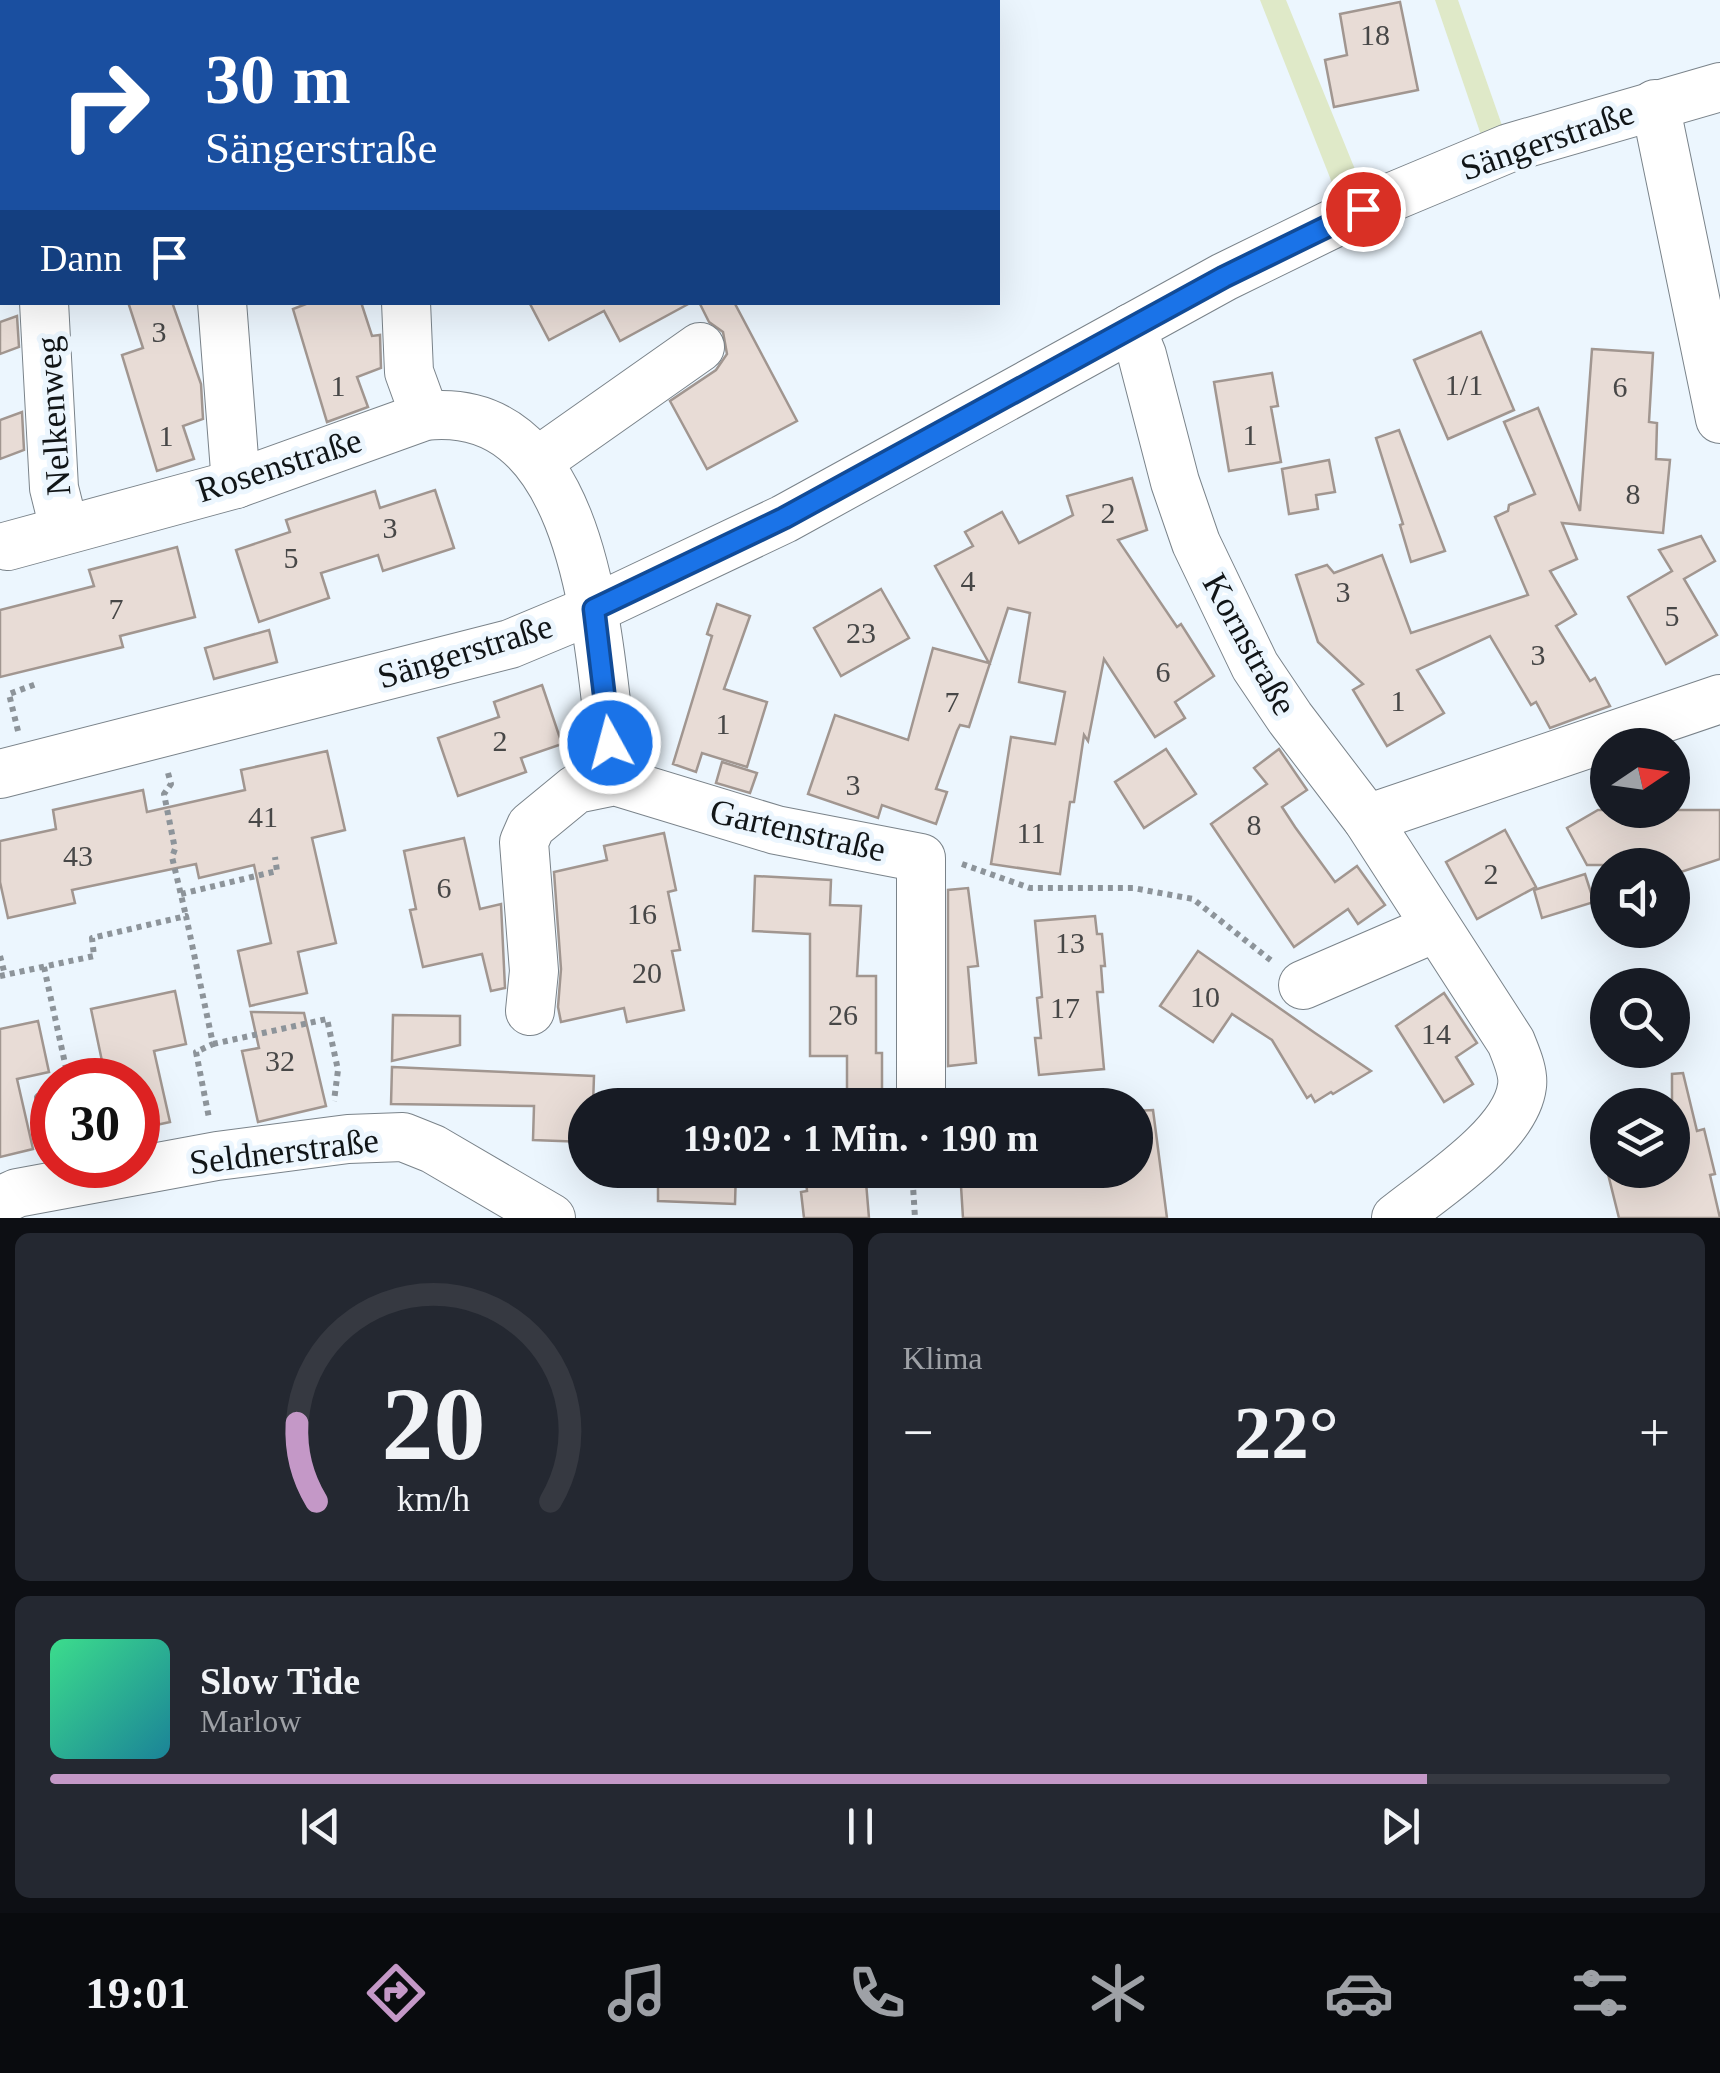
<!DOCTYPE html>
<html lang="de">
<head>
<meta charset="utf-8">
<style>
	body { margin:0; font-family:"Times New Roman",serif; background:#242831; color:#f1f3f6; height:100vh; display:flex; flex-direction:column; font-size:38px; white-space:nowrap }
	* { box-sizing:border-box; margin:0 }
	p { font-size:32px; color:#9ea1a6 }
	.icon { flex:none; width:55px; height:55px; fill:none; stroke:currentColor; stroke-width:2; stroke-linecap:round; stroke-linejoin:round }
	.map { position:relative; height:1218px; overflow:hidden }
	.panel { display:flex; flex-direction:column; gap:15px; padding:15px; background:#0d0f14; flex:1 }
	.panel>* { flex:none }
	.hud { position:absolute; left:0px; top:0px; width:1000px; height:305px; box-shadow:0 10px 40px #0002; background:#1a4fa0; color:#fff; overflow:hidden }
	.needle { width:65px; rotate:77deg }
	.buttons { position:absolute; left:1590px; top:728px; display:grid; gap:20px }
	.buttons a { display:grid; place-items:center; width:100px; height:100px; border-radius:50%; background:#171b24; box-shadow:0 10px 40px #0002; font-size:50px }
	.speed { position:absolute; left:30px; top:1058px; display:flex; gap:20px; font-size:50px; font-weight:700; text-align:center }
	.speed>* { display:grid; place-content:center; width:130px; height:130px; border-radius:50%; background:#171b24; box-shadow:0 10px 40px #0002; line-height:1 }
	.speed .limit { border:15px solid #d22; background:#fff; color:#111 }
	.pin { position:absolute; display:grid; place-items:center; width:85px; height:85px; color:#fff; margin:-42px; border:5px solid #fff; border-radius:50%; box-shadow:0 2px 10px #0007 }
	.me { position:absolute; width:110px; margin:-55px; rotate:353deg; stroke-linejoin:round; filter:drop-shadow(0 0 8px #0008) }
	.turn { display:flex; align-items:center; gap:35px; height:210px; padding:0 40px; font-size:45px }
	.turn .icon { width:130px; height:130px; stroke-width:2.5 }
	.turn b { display:block; font-size:70px; line-height:85px }
	.then { display:flex; align-items:center; height:95px; padding:0 40px; background:#0003; gap:20px; font-size:38px }
	.big { font-size:75px; font-weight:600; line-height:1.1 }
	.panel .tile { flex:1; display:flex; flex-direction:column; justify-content:center; gap:15px; min-width:0; padding:0 35px; border-radius:15px; background:#242831 }
	.panel .dial { align-items:center; gap:0 }
	.dial svg { height:260px; overflow:visible; fill:none; stroke:#363941; stroke-width:7; stroke-linecap:round; text-anchor:middle }
	.dial text { fill:#f1f3f6; stroke:none }
	.song { display:flex; align-items:center; gap:30px }
	.cover { width:120px; height:120px; border-radius:15px; background:linear-gradient(135deg,hsl(150 70% 55%),hsl(190 70% 35%)) }
	.played { height:10px; border-radius:5px; background:linear-gradient(90deg,#c498c7 85%,#363941 85%) }
	.keys { display:flex; justify-content:space-around; direction:ltr }
	.heat { display:flex; justify-content:space-between; align-items:center; font-size:55px; direction:ltr }
	.panel .tiles { flex:1; display:grid; gap:15px; grid-template-columns:1fr 1fr }
	.tile:last-child { grid-column:span 2 }
	.trip { position:absolute; left:568px; top:1088px; width:585px; height:100px; border-radius:50px; background:#171b24; box-shadow:0 10px 40px #0002; font-weight:600; line-height:100px; text-align:center }
	.dock { display:flex; height:160px; justify-content:space-around; align-items:center; background:#090b0e; color:#9ea1a6 }
	.dock .icon { width:70px; height:70px }
	.dock .selected { color:#c498c7 }
	.dock b { font-size:45px; color:#f1f3f6 }
	.map>svg:first-child { display:block }
</style>
</head>
<body>
<div class="map">
<svg width="1720" height="1218" viewBox="0 0 1720 1218">
	<rect width="100%" height="100%" fill="#ecf6fe"/>
	<g fill="#dfe9c8">
		<path d="M 1260,0 L 1286,0 L 1363,189 L 1338,198 Z"/>
		<path d="M 1435,0 L 1458,0 L 1504,131 L 1482,138 Z"/>
	</g>
	<g fill="#e8dcd6" stroke="#a19690" stroke-width="2.5">
		<path d="M 1400,2 L 1418,90 L 1334,107 L 1325,60 L 1347,55 L 1340,14 Z"/>
		<path d="M 128,302 L 172,302 L 201,384 L 203,419 L 183,426 L 194,459 L 157,471 L 122,355 L 143,348 Z"/>
		<path d="M 311,302 L 361,302 L 372,336 L 380,335 L 381,368 L 357,377 L 368,407 L 327,422 L 293,309 Z"/>
		<path d="M 529,302 L 692,302 L 620,341 L 604,311 L 549,340 Z"/>
		<path d="M 699,302 L 734,302 L 797,421 L 707,469 L 670,401 L 716,370 L 727,354 L 723,332 L 709,322 Z"/>
		<path d="M 17,316 L 19,347 L 0,354 L 0,322 Z"/>
		<path d="M 1481,332 L 1514,410 L 1448,439 L 1414,360 Z"/>
		<path d="M 1592,349 L 1653,353 L 1649,422 L 1657,423 L 1656,459 L 1670,460 L 1663,533 L 1562,523 L 1577,559 L 1550,571 L 1576,614 L 1556,626 L 1590,681 L 1595,678 L 1610,706 L 1550,728 L 1536,702 L 1531,705 L 1490,636 L 1417,670 L 1444,713 L 1387,746 L 1353,690 L 1363,684 L 1318,642 L 1296,575 L 1327,565 L 1334,573 L 1382,555 L 1411,633 L 1528,595 L 1495,517 L 1508,511 L 1509,505 L 1535,494 L 1504,422 L 1538,408 L 1580,511 Z"/>
		<path d="M 1272,373 L 1278,406 L 1271,407 L 1281,462 L 1229,471 L 1214,382 Z"/>
		<path d="M 22,412 L 24,450 L 0,459 L 0,420 Z"/>
		<path d="M 1399,430 L 1445,551 L 1411,562 L 1400,525 L 1403,524 L 1376,438 Z"/>
		<path d="M 1329,460 L 1335,492 L 1316,495 L 1318,509 L 1289,514 L 1282,469 Z"/>
		<path d="M 1132,478 L 1147,530 L 1118,540 L 1177,627 L 1181,624 L 1214,676 L 1175,702 L 1185,718 L 1155,737 L 1104,659 L 1088,741 L 1084,735 L 1074,802 L 1070,802 L 1060,874 L 991,864 L 1011,737 L 1055,744 L 1065,692 L 1019,682 L 1030,613 L 1008,608 L 969,727 L 960,725 L 957,731 L 936,789 L 947,792 L 936,824 L 882,805 L 878,818 L 808,794 L 835,715 L 908,740 L 933,648 L 989,663 L 935,566 L 973,546 L 965,532 L 1002,512 L 1019,543 L 1073,515 L 1067,496 Z"/>
		<path d="M 435,490 L 454,548 L 383,571 L 378,555 L 321,573 L 329,598 L 259,622 L 236,550 L 290,532 L 286,520 L 375,491 L 380,508 Z"/>
		<path d="M 1701,536 L 1715,561 L 1684,579 L 1717,635 L 1666,664 L 1628,597 L 1672,571 L 1659,550 Z"/>
		<path d="M 177,547 L 195,617 L 120,636 L 123,647 L 0,677 L 0,610 L 94,586 L 89,570 Z"/>
		<path d="M 881,589 L 909,638 L 841,676 L 814,628 Z"/>
		<path d="M 717,604 L 750,616 L 724,689 L 767,702 L 747,767 L 702,753 L 696,772 L 673,764 L 712,636 L 707,634 Z"/>
		<path d="M 269,630 L 277,662 L 214,679 L 205,648 Z"/>
		<path d="M 542,685 L 562,744 L 521,758 L 526,772 L 458,796 L 438,738 L 499,717 L 494,702 Z"/>
		<path d="M 1166,749 L 1196,794 L 1144,828 L 1115,782 Z"/>
		<path d="M 1279,749 L 1307,790 L 1282,807 L 1295,827 L 1335,882 L 1357,866 L 1385,905 L 1358,924 L 1348,909 L 1294,947 L 1211,824 L 1267,784 L 1254,768 Z"/>
		<path d="M 327,751 L 345,830 L 312,838 L 336,943 L 298,952 L 307,993 L 250,1006 L 238,951 L 271,943 L 254,865 L 199,878 L 196,864 L 72,890 L 75,903 L 8,918 L 0,882 L 0,841 L 56,829 L 53,810 L 143,790 L 147,812 L 245,790 L 241,770 Z"/>
		<path d="M 722,762 L 757,773 L 750,793 L 716,783 Z"/>
		<path d="M 1598,810 L 1720,810 L 1720,859 L 1672,875 L 1672,865 L 1587,865 L 1567,828 Z"/>
		<path d="M 1505,830 L 1536,887 L 1477,919 L 1446,862 Z"/>
		<path d="M 664,833 L 676,890 L 668,892 L 680,950 L 672,951 L 684,1010 L 627,1022 L 624,1008 L 561,1022 L 558,1007 L 561,969 L 554,872 L 607,860 L 604,846 Z"/>
		<path d="M 464,838 L 480,909 L 501,904 L 505,988 L 491,991 L 482,954 L 423,967 L 410,910 L 416,909 L 404,851 Z"/>
		<path d="M 1585,874 L 1594,902 L 1542,918 L 1534,890 Z"/>
		<path d="M 755,876 L 831,880 L 830,905 L 861,906 L 857,976 L 876,976 L 876,1053 L 882,1053 L 882,1092 L 847,1092 L 847,1056 L 810,1056 L 810,934 L 753,931 Z"/>
		<path d="M 968,888 L 978,966 L 968,967 L 976,1063 L 948,1066 L 948,890 Z"/>
		<path d="M 1095,916 L 1097,934 L 1102,934 L 1105,966 L 1101,966 L 1103,992 L 1097,992 L 1104,1069 L 1039,1075 L 1035,1038 L 1041,1038 L 1037,998 L 1042,997 L 1035,921 Z"/>
		<path d="M 1198,951 L 1315,1033 L 1371,1071 L 1333,1094 L 1331,1092 L 1315,1102 L 1311,1095 L 1307,1098 L 1272,1040 L 1232,1014 L 1213,1042 L 1160,1006 Z"/>
		<path d="M 175,991 L 186,1044 L 154,1051 L 170,1122 L 138,1129 L 138,1080 L 106,1080 L 91,1009 Z"/>
		<path d="M 1444,993 L 1477,1043 L 1456,1057 L 1473,1084 L 1444,1102 L 1396,1026 Z"/>
		<path d="M 251,1012 L 304,1013 L 326,1106 L 258,1122 L 242,1051 L 259,1048 Z"/>
		<path d="M 393,1015 L 460,1016 L 460,1045 L 392,1061 Z"/>
		<path d="M 38,1021 L 49,1072 L 17,1079 L 33,1149 L 0,1157 L 0,1029 Z"/>
		<path d="M 392,1067 L 594,1076 L 593,1105 L 585,1105 L 585,1142 L 533,1140 L 534,1106 L 391,1104 Z"/>
		<path d="M 1683,1073 L 1697,1131 L 1704,1129 L 1715,1174 L 1710,1175 L 1720,1218 L 1619,1218 L 1607,1170 L 1672,1170 L 1672,1074 Z"/>
		<path d="M 1153,1110 L 1167,1218 L 963,1218 L 960,1170 L 1033,1170 L 1034,1180 L 1091,1176 L 1090,1170 L 1135,1170 L 1135,1111 Z"/>
		<path d="M 658,1170 L 736,1170 L 735,1204 L 658,1201 Z"/>
		<path d="M 805,1170 L 865,1170 L 869,1218 L 804,1218 L 801,1192 L 807,1191 Z"/>
	</g>
	<g fill="none" stroke-linecap="round" stroke-linejoin="round">
		<defs>
			<g id="minor">
				<path d="M 1655,104 L 1720,419"/>
				<path d="M 44,302 L 54,488 L 64,528"/>
				<path d="M 222,302 L 236,484"/>
				<path d="M 406,302 L 409,372 L 425,416"/>
				<path d="M 1131,328 L 1142,355 L 1175,482 L 1196,543 L 1255,666 L 1290,718 L 1367,819 L 1511,1042 C 1516,1055 1524,1072 1522,1086 C 1516,1136 1433,1188 1396,1218"/>
				<path d="M 538,461 L 700,347"/>
				<path d="M 8,546 L 236,484 L 425,416 C 596,397 599,665 615,781"/>
				<path d="M 0,774 L 510,644 L 594,609 L 784,519 L 1224,277 L 1363,209 L 1509,148 L 1720,87"/>
				<path d="M 1367,819 L 1720,699"/>
				<path d="M 1303,985 L 1435,928"/>
				<path d="M 530,1011 L 534,971 L 524,842 L 531,826 L 576,789 L 615,781 L 776,830 L 921,858 L 921,1101"/>
				<path d="M 0,1201 L 17,1193 L 217,1156 L 348,1139 L 403,1137 L 433,1149 L 551,1218"/>
			</g>
		</defs>
		<use href="#minor" stroke="#7a838a" stroke-width="50"/>
		<g stroke="#8d949a" stroke-width="6" stroke-dasharray="5 5" stroke-linecap="butt">
			<path d="M 18,731 L 9,694 L 39,683"/>
			<path d="M 168,773 L 171,784 L 164,794 L 175,849 L 172,857 L 186,916"/>
			<path d="M 962,864 L 1030,888 L 1133,888 L 1193,899 L 1273,962"/>
			<path d="M 181,894 L 277,871 L 275,857"/>
			<path d="M 0,956 L 5,975"/>
			<path d="M 44,967 L 66,1068 L 54,1080"/>
			<path d="M 0,976 L 94,956 L 92,938 L 186,916 L 213,1044 L 196,1052 L 209,1118"/>
			<path d="M 213,1044 L 327,1019 L 338,1070 L 334,1101"/>
			<path d="M 49,1148 L 37,1097 L 52,1081"/>
			<path d="M 912,1170 L 915,1218"/>
		</g>
		<use href="#minor" stroke="#fff" stroke-width="48"/>
	</g>
	<g fill="none" stroke-linecap="round" stroke-linejoin="round">
		<defs>
			<path id="route" d="M 610,743 L 594,609 L 784,518 L 1224,277 L 1363,209"/>
		</defs>
		<use href="#route" stroke="#114b97" stroke-width="25"/>
		<use href="#route" stroke="#1a73e8" stroke-width="18"/>
	</g>
	<g text-anchor="middle" stroke-width="10" stroke-linejoin="round" paint-order="stroke">
		<g font-size="30" fill="#474747">
			<text x="1375" y="45">18</text>
			<text x="159" y="342">3</text>
			<text x="1464" y="395">1/1</text>
			<text x="338" y="396">1</text>
			<text x="1620" y="397">6</text>
			<text x="1250" y="445">1</text>
			<text x="166" y="446">1</text>
			<text x="1633" y="504">8</text>
			<text x="1108" y="523">2</text>
			<text x="390" y="538">3</text>
			<text x="291" y="568">5</text>
			<text x="968" y="591">4</text>
			<text x="1343" y="602">3</text>
			<text x="116" y="619">7</text>
			<text x="1672" y="626">5</text>
			<text x="861" y="643">23</text>
			<text x="1538" y="665">3</text>
			<text x="1163" y="682">6</text>
			<text x="1398" y="711">1</text>
			<text x="952" y="712">7</text>
			<text x="723" y="734">1</text>
			<text x="500" y="751">2</text>
			<text x="853" y="795">3</text>
			<text x="263" y="827">41</text>
			<text x="1254" y="835">8</text>
			<text x="1031" y="843">11</text>
			<text x="78" y="866">43</text>
			<text x="1491" y="884">2</text>
			<text x="444" y="898">6</text>
			<text x="642" y="924">16</text>
			<text x="1070" y="953">13</text>
			<text x="647" y="983">20</text>
			<text x="1205" y="1007">10</text>
			<text x="1065" y="1018">17</text>
			<text x="843" y="1025">26</text>
			<text x="1436" y="1044">14</text>
			<text x="280" y="1071">32</text>
		</g>
		<g font-size="35" fill="#111517" stroke="#ecf6fe">
			<text transform="translate(1547 140) rotate(-19)" y="12">Sängerstraße</text>
			<text transform="translate(53 416) rotate(-94)" y="12">Nelkenweg</text>
			<text transform="translate(279 465) rotate(-18)" y="12">Rosenstraße</text>
			<text transform="translate(1250 644) rotate(61)" y="12">Kornstraße</text>
			<text transform="translate(465 651) rotate(-17)" y="12">Sängerstraße</text>
			<text transform="translate(798 830) rotate(13)" y="12">Gartenstraße</text>
			<text transform="translate(284 1151) rotate(-7)" y="12">Seldnerstraße</text>
		</g>
	</g>
</svg>
<div class="buttons">
<a><svg class="needle" viewBox="-14 -14 28 28"><path d="M0-13l5 13h-10z" fill="#e53935"/><path d="M0 13l5-13h-10z" fill="#9ea1a6"/></svg></a>
<a><svg class="icon" aria-label="sound" viewBox="0 0 24 24"><path d="M4 9h4l5-4v14l-5-4H4zM17 9q2 3 0 6"/></svg></a>
<a><svg class="icon" aria-label="search" viewBox="0 0 24 24"><circle cx="10" cy="10" r="6"/><path d="M15 15l6 6"/></svg></a>
<a><svg class="icon" aria-label="layers" viewBox="0 0 24 24"><path d="M12 4l9 5-9 5-9-5zM3 14l9 5 9-5"/></svg></a>
</div>
<div class="speed"><div class="limit">30</div></div>
<div class="pin" style="left:1363px;top:209px;background:#d93025"><svg class="icon" aria-label="arrive" viewBox="0 0 24 24"><path d="M6 21V4h12l-3 4 3 4H6"/></svg></div>
<svg class="me" style="left:610px;top:743px" viewBox="-20 -20 40 40"><circle r="17" fill="#1a73e8" stroke="#fff" stroke-width="3"/><path d="M0-11L8 9 0 5-8 9z" fill="#fff"/></svg>
<div class="trip">19:02 · 1 Min. · 190 m</div>
<div class="hud">
<div class="turn"><svg class="icon" aria-label="right" viewBox="0 0 24 24"><path d="M7 20v-9h11M14 6l5 5-5 5"/></svg><div><b>30 m</b>Sängerstraße</div></div>
<div class="then">Dann<svg class="icon" aria-label="arrive" viewBox="0 0 24 24"><path d="M6 21V4h12l-3 4 3 4H6"/></svg></div>
</div>
</div>
<section class="panel">
<div class="tiles">
<div class="tile dial"><svg viewBox="0 0 100 80">
<path d="M14 69A42 42 0 1 1 86 69"/>
<path d="M14 69A42 42 0 0 1 8 45" stroke="#c498c7"/>
<text x="50" y="56" font-size="32" font-weight="700">20</text>
<text x="50" y="72" font-size="11">km/h</text>
</svg></div>
<div class="tile"><p>Klima</p>
<div class="heat"><a>−</a><b class="big">22°</b><a>+</a></div>
</div>
<div class="tile">
<div class="song"><i class="cover"></i><div><b>Slow Tide</b><p>Marlow</p></div></div>
<div class="played"></div>
<div class="keys"><svg class="icon" aria-label="previous" viewBox="0 0 24 24"><path d="M18 5L8 12l10 7zM5 5v14"/></svg><svg class="icon" aria-label="pause" viewBox="0 0 24 24"><path d="M8 5v14M16 5v14"/></svg><svg class="icon" aria-label="next" viewBox="0 0 24 24"><path d="M6 5l10 7-10 7zM19 5v14"/></svg></div>
</div>
</div>
</section>
<nav class="dock">
<b>19:01</b>
<svg class="icon selected" aria-label="directions" viewBox="0 0 24 24"><path d="M12 3l9 9-9 9-9-9zM9 14v-3h6M13 9l2 2-2 2"/></svg>
<svg class="icon" aria-label="music" viewBox="0 0 24 24"><path d="M9 18V5l10-2v13"/><circle cx="6" cy="18" r="3"/><circle cx="16" cy="16" r="3"/></svg>
<svg class="icon" aria-label="phone" viewBox="0 0 24 24"><path d="M5 4h4l2 5-3 2q2 4 5 5l2-3 5 2v4C11 20 4 13 5 4z"/></svg>
<svg class="icon" aria-label="climate" viewBox="0 0 24 24"><path d="M12 3v18M4 7l16 10M4 17L20 7"/></svg>
<svg class="icon" aria-label="car" viewBox="0 0 24 24"><path d="M5 17H2v-5l4-1 3-4h7l3 4 3 1v5h-3M9 17h6M6 11h13"/><circle cx="7" cy="17" r="2"/><circle cx="17" cy="17" r="2"/></svg>
<svg class="icon" aria-label="filters" viewBox="0 0 24 24"><path d="M4 7h16M4 17h16"/><circle cx="9" cy="7" r="2"/><circle cx="15" cy="17" r="2"/></svg>
</nav>
</body>
</html>
